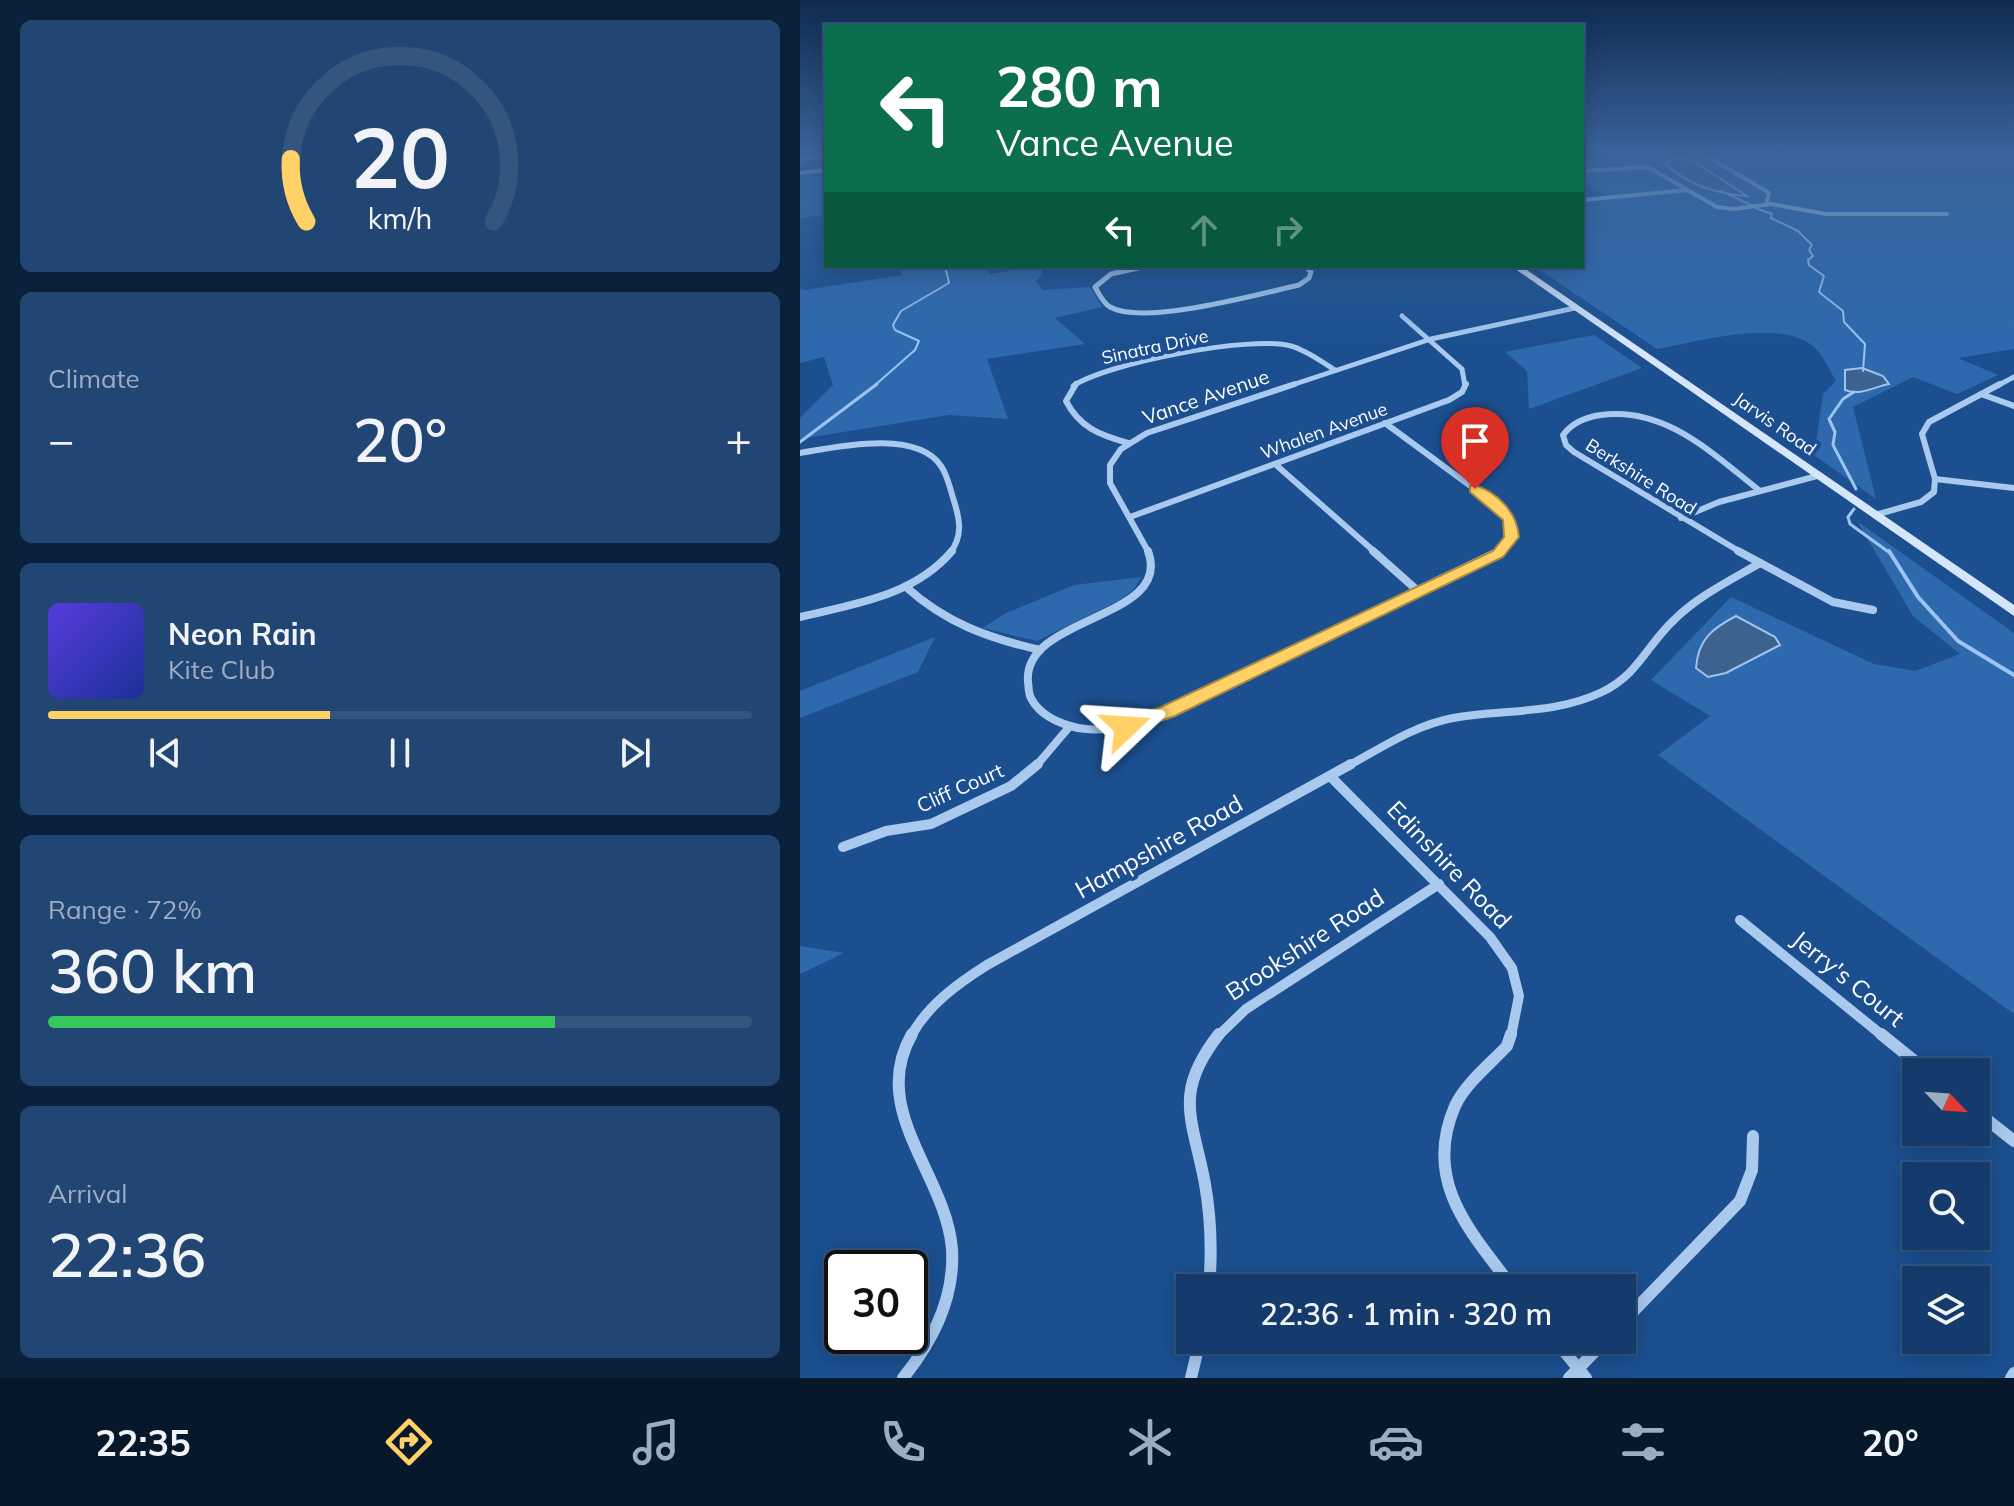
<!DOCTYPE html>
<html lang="en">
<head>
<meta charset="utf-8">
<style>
	body { margin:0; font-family:Mulish,sans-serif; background:#214673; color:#f1f3f6; height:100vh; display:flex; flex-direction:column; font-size:30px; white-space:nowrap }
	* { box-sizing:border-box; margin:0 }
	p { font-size:26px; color:#9dadc1 }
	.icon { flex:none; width:44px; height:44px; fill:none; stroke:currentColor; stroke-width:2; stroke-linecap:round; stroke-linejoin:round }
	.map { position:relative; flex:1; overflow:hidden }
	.drawer { display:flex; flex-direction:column; gap:20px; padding:20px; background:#0b203b; width:800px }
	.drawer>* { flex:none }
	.hud { position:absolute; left:24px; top:24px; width:760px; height:244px; border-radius:0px; box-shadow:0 4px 20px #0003,0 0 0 2px #33557e; background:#0b6e4f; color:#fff; overflow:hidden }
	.needle { width:52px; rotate:115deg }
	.controls { position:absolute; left:1102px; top:1058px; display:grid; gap:16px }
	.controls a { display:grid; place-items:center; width:88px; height:88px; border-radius:0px; background:#143b6b; box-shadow:0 4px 20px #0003,0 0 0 2px #33557e; font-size:40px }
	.speed { position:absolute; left:24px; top:1250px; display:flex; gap:16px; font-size:40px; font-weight:700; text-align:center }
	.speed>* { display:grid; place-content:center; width:104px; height:104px; border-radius:50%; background:#143b6b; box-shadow:0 4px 20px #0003,0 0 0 2px #33557e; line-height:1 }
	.speed .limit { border:4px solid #111; border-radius:12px; background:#fff; color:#111 }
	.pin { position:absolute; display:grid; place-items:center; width:68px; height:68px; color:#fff; margin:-82px -34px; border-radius:50% 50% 50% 0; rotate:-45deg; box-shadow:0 0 8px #0007 }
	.pin .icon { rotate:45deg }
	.me { position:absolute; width:88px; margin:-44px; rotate:70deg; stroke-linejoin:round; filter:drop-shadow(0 0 6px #0008) }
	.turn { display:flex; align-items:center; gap:28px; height:168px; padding:0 40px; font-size:36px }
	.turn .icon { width:104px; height:104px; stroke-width:2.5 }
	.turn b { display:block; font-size:56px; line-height:68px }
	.lanes { display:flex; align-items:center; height:76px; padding:0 40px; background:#0003; justify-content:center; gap:40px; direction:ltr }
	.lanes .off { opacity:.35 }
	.big { font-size:60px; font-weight:600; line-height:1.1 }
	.drawer .card { flex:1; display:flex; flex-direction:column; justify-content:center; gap:12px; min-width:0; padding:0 28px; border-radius:12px; background:#214673 }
	.drawer .dial { align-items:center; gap:0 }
	.dial svg { height:208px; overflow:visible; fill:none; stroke:#33557e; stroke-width:7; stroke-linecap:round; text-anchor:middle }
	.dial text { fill:#f1f3f6; stroke:none }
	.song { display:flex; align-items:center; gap:24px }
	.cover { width:96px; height:96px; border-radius:12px; background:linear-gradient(135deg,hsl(250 70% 55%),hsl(230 70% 35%)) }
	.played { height:8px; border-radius:4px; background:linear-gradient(90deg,#ffd166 40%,#33557e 40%) }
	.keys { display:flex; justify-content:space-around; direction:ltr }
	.heat { display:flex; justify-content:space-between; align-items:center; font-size:44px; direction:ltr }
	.charge { height:12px; border-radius:6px; background:linear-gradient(90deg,#34c759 72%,#33557e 0) }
	.trip { position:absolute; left:376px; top:1274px; width:460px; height:80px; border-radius:0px; background:#143b6b; box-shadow:0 4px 20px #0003,0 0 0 2px #33557e; font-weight:600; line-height:80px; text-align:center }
	.tabs { display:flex; height:128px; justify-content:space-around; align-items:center; background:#08182b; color:#9dadc1 }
	.tabs .icon { width:56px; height:56px }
	.tabs .active { color:#ffd166 }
	.tabs b { font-size:36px; color:#f1f3f6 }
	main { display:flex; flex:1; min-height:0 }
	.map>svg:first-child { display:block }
</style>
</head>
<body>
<main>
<section class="drawer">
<div class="card dial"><svg viewBox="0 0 100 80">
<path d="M14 69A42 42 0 1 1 86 69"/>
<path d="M14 69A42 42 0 0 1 8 45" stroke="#ffd166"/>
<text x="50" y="56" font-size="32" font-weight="700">20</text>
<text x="50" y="72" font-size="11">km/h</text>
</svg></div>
<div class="card"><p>Climate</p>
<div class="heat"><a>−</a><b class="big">20°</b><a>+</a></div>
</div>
<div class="card">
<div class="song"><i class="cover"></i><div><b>Neon Rain</b><p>Kite Club</p></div></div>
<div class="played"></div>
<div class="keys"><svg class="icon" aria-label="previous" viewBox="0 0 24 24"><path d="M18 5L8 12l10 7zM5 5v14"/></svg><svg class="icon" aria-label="pause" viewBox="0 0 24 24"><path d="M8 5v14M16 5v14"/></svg><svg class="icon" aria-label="next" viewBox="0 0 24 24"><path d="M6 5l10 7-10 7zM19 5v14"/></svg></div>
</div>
<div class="card"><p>Range · 72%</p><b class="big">360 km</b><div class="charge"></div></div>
<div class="card"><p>Arrival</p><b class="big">22:36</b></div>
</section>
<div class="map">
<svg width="1214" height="1378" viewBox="0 0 1214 1378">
	<rect width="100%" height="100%" fill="#1b4f8f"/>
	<g fill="#2e69ad">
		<path d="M 782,150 L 1214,150 L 1214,349 L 1158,358 L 1198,375 L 1157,394 L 1113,377 L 1053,407 L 1076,499 L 1014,455 L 1023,394 L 1036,381 C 1030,371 1024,357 1016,349 C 984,316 897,342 857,349 L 734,266 L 782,266 L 782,200 L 808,197 L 782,182 Z"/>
		<path d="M 26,173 L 26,215 L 0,218 L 0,176 Z"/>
		<path d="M 99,266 L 187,266 L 190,274 L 241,266 L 242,275 L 236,281 L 243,290 L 290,287 L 302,307 L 255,318 L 285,344 L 187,359 L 208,419 L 149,415 L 0,439 L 0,418 L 33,385 L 24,357 L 0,363 L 0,288 L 5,290 L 102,275 Z"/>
		<path d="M 794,335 L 842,368 L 729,409 L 727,371 L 705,352 Z"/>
		<path d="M 1057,521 L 1214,633 L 1214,1014 L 858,755 L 910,716 L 851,680 L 931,597 L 1074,664 L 1115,671 L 1160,654 L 1113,616 Z"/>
		<path d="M 342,577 L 333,590 L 320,600 L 237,641 L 183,628 L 204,614 L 274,585 Z"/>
		<path d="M 135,637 L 118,672 L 0,718 L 0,691 Z"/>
		<path d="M 0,946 L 44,953 L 0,974 Z"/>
	</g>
	<g fill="#3c6290" stroke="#9cc4f0" stroke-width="2">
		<path d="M 878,157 L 895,162 L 947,196 C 916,194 887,184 864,163 Z"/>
		<path d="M 1062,368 L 1083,376 L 1089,384 C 1074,387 1060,396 1045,390 L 1045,370 Z"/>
		<path d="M 936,616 L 975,637 L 980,645 L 926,673 L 908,677 L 896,668 C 898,639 913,628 936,616 Z"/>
	</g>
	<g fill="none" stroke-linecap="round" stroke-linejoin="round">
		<g stroke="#9cc4f0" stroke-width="2">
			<path d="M 844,150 L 880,159"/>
			<path d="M 921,191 L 951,205"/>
			<path d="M 955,208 L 972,214 L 971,218 L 998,231 L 1012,245 L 1009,250 L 1013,256 L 1008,260 L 1009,265 L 1024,276 L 1019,292 L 1043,311 L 1044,322 L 1065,344 L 1063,371"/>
			<path d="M 74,386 L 115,350 L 119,341 L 95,330 L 93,325 L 101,311 L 149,283 L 145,266"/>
		</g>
		<g stroke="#9cc4f0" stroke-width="3">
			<path d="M 1054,392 L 1043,399 L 1029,419 L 1035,432 L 1033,445 L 1056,489"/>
			<path d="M 0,442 L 77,384"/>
			<path d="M 1054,509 L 1048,517 L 1050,524 L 1090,553"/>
		</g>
		<path stroke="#9cc4f0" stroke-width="4" d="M 1089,551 L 1118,597 L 1158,641 L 1214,675"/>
		<g stroke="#a9c9ee" stroke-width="4">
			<path d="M 907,156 L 969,193 L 966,204"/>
			<path d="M 0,159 L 26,156"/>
			<path d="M 782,171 L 848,167 L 917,207 L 933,209 L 971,204 L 1026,214 L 1147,214"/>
			<path d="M 782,200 L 888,190"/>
		</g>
		<g stroke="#a9c9ee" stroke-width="5">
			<path d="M 347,266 L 311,274 L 295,287 C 299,294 303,303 310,307 C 344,326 459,294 499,285 L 509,278 L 511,272 L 505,266"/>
			<path d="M 602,316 L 662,369 L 665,386"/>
			<path d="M 273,386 C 307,363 451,335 491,346 C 506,350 522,362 535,370"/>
			<path d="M 489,386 L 631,339 L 775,308"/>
			<path d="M 1197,386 L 1214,377"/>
		</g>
		<g stroke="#a9c9ee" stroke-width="6">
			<path d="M 276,384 L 266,401 C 280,428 300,435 328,443"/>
			<path d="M 1181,394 L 1214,406"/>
			<path d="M 585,423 L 703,510 C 715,527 712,540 696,553"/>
			<path d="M 0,453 C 37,447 116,429 141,466 C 148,476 150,489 154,501 C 160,520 163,536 150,553"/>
			<path d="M 475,464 L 576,553"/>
			<path d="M 1135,479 L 1214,488"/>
			<path d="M 1075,515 L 1121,502 L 1134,492 L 1135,479 L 1122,434 L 1129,422 L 1200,384"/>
			<path d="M 330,517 L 649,400 L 662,392 L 666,384"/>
			<path d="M 881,518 L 919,502 L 1017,476"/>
			<path d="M 349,553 L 310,483 L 310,465 L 321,449 L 347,433 L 495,384"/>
			<path d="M 942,553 L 774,452 L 766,445 L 763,435 C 772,423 786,417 801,415 C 865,406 913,454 960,491"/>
		</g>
		<g stroke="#a9c9ee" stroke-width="8">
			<path d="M 348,551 C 374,620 222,615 228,682 C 229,689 228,694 232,700 C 241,716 261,724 278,728 C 300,732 322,727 344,721 L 699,551"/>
			<path d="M 573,551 L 618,591"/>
			<path d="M 938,551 L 1033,602 L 1073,610"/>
			<path d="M 106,587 C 146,623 188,638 240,650"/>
			<path d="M 0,617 C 54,604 114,596 152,551"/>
			<path d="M 236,766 L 270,726"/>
			<path d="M 548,766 C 581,748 615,725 653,718 C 703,709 754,715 802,692 C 839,674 846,646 874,620 C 898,596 931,580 960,563"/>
		</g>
		<g stroke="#a9c9ee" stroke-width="10">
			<path d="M 530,776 L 690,937 L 712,968 L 719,996 L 711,1036"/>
			<path d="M 43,847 L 86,831 L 131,824 L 211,786 L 238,764"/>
			<path d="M 940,920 L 1083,1036"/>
			<path d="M 111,1036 C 128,1005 157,984 187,965 L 551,764"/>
			<path d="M 418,1036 L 446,1009 L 639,884"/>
		</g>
		<g stroke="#a9c9ee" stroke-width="12">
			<path d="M 711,1034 L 707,1046 C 690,1064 665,1084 655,1106 C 622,1182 671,1232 713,1288"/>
			<path d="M 1081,1034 L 1128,1072"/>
			<path d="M 1176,1111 L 1214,1141"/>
			<path d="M 409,1288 C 412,1253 411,1218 405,1184 C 393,1119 372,1094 419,1034"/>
			<path d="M 822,1323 L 940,1201 L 952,1170 L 953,1136"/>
			<path d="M 755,1340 L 786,1378"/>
			<path d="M 103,1378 C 133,1341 155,1298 152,1249 C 146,1174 68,1110 112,1034"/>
			<path d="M 391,1378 L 400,1340"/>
			<path d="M 769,1378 L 806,1340"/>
			<path d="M 1211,1378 L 1214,1373"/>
		</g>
		<g fill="#d6e6fa" fill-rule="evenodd">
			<path d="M 26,168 L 26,172 L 0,175 L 0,171 Z"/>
			<path d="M 711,266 L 721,266 L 1214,605 L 1214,616 Z"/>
		</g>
	</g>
	<linearGradient id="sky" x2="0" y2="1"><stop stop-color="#0f2b4f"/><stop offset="0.44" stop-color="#39639b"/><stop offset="1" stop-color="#39639b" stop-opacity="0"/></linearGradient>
	<rect width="1214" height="343" fill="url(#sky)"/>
	<path fill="#ffd166" stroke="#a68842" stroke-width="2" d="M 675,485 C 698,493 717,512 719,537 L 703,557 L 375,716 L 326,733 L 319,731 L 316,727 L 319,722 L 361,707 L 693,551 L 704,537 L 703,520 L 670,492 L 670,486 Z"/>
	<g text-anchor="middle" stroke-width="8" stroke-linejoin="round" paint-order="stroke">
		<g font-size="18" fill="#fff" stroke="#1b4f8f">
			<text transform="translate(355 347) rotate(-12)" y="6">Sinatra Drive</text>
			<text transform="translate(975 424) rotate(35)" y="6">Jarvis Road</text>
			<text transform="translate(524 431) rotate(-20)" y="6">Whalen Avenue</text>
			<text transform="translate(841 477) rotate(32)" y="6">Berkshire Road</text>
		</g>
		<g font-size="20" fill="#fff" stroke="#1b4f8f">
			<text transform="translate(406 397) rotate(-19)" y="7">Vance Avenue</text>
			<text transform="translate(160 788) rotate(-24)" y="7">Cliff Court</text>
		</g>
		<g font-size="24" fill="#fff" stroke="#1b4f8f">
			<text transform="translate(359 847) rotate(-29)" y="8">Hampshire Road</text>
			<text transform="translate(649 865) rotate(46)" y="8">Edinshire Road</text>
			<text transform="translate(505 945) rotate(-33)" y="8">Brookshire Road</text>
			<text transform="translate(1048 979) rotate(39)" y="8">Jerry's Court</text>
		</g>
	</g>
</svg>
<div class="controls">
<a><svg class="needle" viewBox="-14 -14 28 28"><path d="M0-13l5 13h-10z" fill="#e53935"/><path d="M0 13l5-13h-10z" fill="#9dadc1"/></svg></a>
<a><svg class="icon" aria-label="search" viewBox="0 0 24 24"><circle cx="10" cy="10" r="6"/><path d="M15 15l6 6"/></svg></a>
<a><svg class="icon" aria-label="layers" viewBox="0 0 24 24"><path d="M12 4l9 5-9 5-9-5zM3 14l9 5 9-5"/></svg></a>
</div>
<div class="speed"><div class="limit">30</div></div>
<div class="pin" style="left:675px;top:489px;background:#d93025"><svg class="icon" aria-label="arrive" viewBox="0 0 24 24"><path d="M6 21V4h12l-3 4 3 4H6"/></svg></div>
<svg class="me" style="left:326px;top:727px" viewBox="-20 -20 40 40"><path d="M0-17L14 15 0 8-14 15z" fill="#ffd166" stroke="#fff" stroke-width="4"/></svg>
<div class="trip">22:36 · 1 min · 320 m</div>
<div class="hud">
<div class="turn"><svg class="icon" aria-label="left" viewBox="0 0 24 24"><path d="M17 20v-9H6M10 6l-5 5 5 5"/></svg><div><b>280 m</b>Vance Avenue</div></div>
<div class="lanes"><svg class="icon" aria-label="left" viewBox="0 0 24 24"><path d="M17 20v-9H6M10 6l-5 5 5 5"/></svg><svg class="icon off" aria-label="ahead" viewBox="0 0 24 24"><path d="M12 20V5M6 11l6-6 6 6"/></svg><svg class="icon off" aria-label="right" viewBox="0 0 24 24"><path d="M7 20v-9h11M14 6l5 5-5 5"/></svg></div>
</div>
</div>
</main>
<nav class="tabs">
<b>22:35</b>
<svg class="icon active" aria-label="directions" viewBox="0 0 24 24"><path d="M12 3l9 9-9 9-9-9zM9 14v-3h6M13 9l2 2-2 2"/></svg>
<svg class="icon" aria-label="music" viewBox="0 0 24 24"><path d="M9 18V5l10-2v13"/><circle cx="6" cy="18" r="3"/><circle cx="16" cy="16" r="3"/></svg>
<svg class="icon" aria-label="phone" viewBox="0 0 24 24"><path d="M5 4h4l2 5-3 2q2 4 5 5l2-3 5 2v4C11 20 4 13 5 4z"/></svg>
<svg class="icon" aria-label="climate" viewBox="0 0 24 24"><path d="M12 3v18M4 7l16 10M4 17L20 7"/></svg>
<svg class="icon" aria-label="car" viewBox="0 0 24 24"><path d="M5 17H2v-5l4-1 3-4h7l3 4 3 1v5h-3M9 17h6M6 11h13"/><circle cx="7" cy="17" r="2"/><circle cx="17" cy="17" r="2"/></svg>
<svg class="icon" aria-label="filters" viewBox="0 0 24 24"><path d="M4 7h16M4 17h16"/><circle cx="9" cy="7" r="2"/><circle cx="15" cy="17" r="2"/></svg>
<b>20°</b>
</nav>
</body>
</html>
